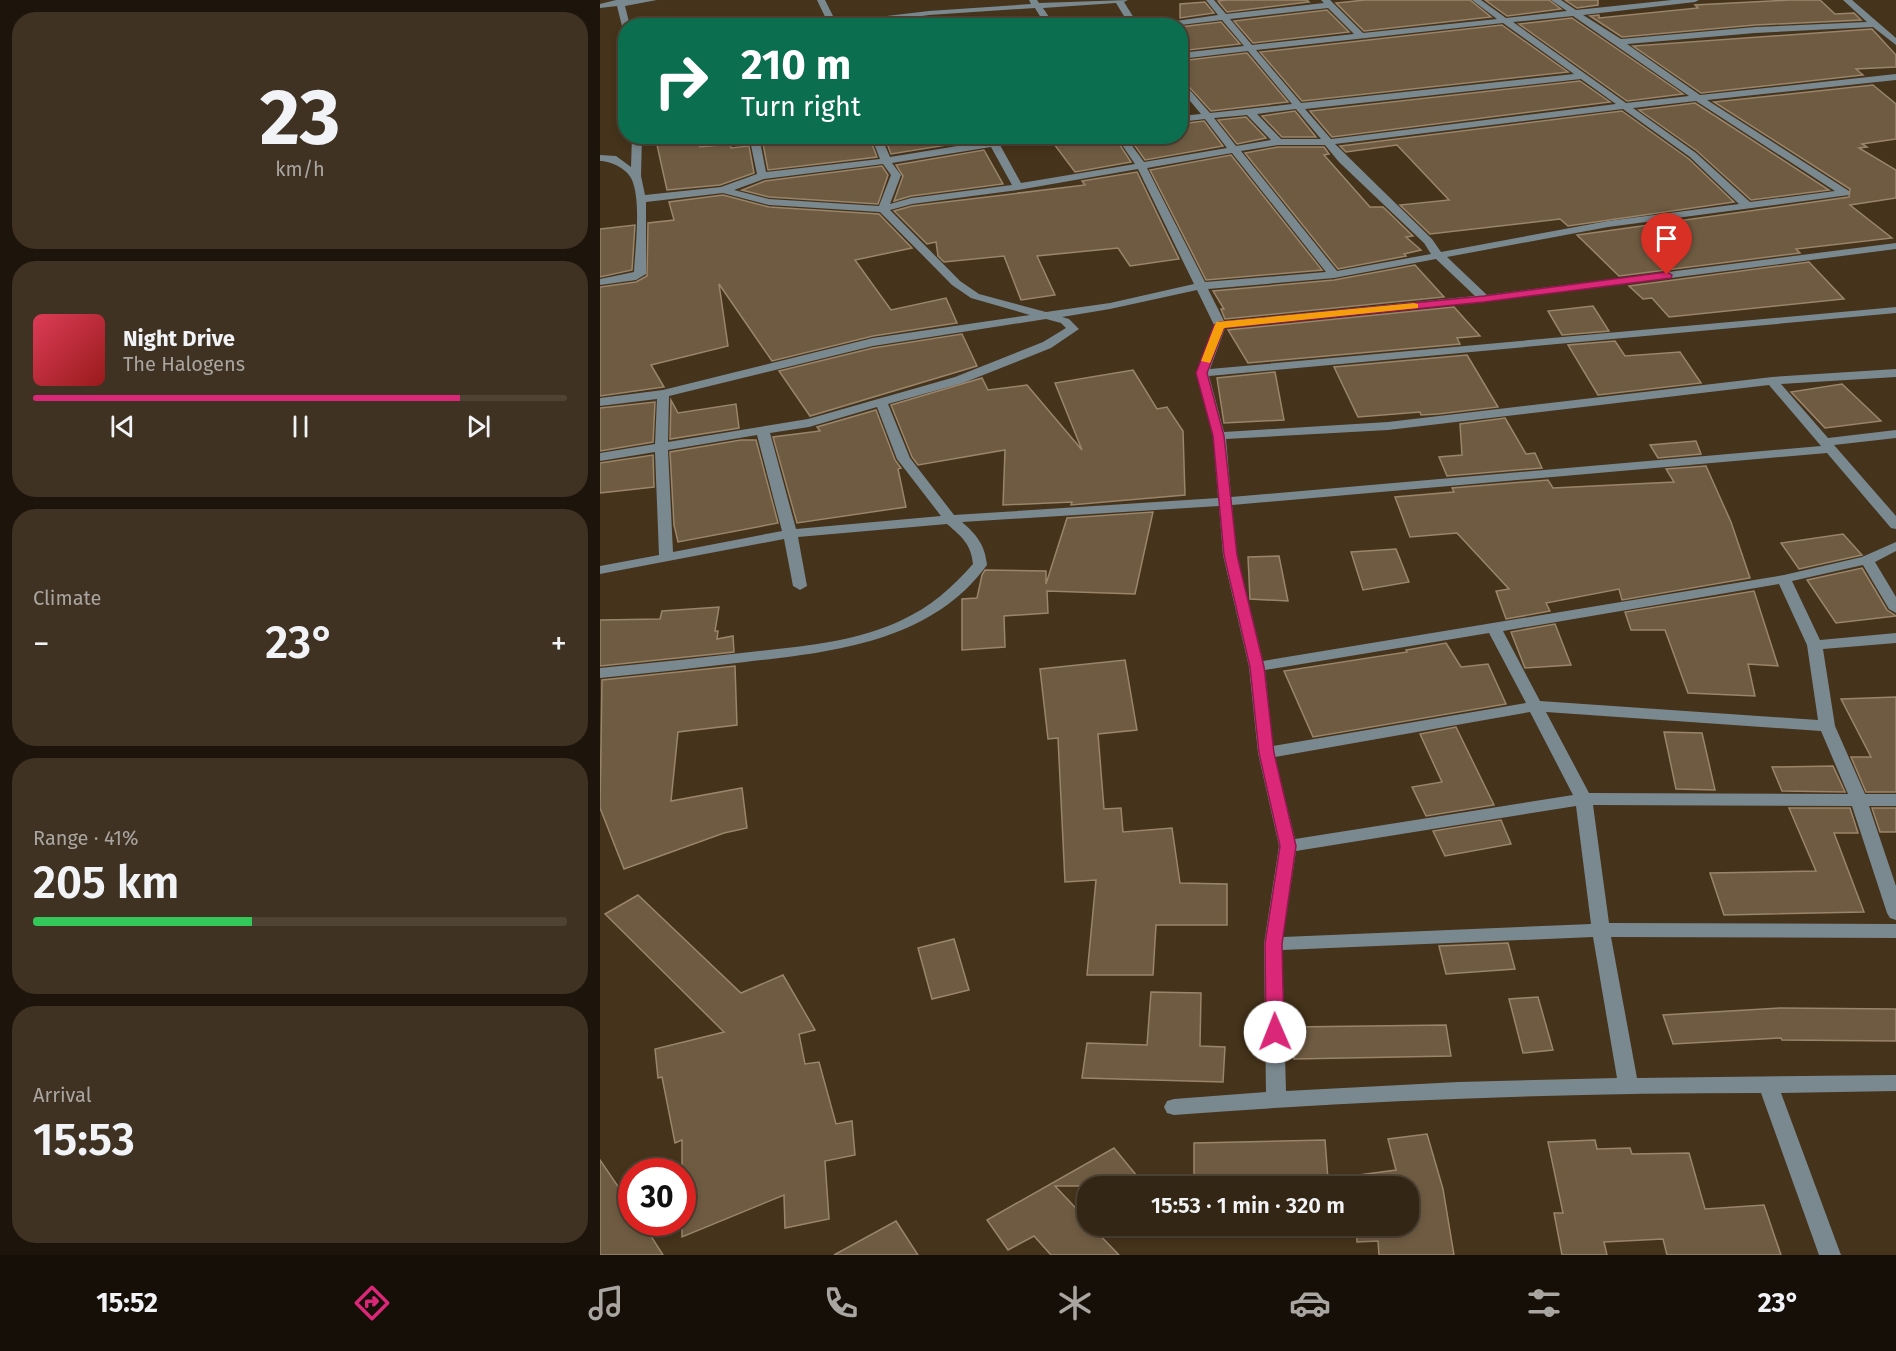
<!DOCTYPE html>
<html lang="en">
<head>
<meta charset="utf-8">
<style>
	body { margin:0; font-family:"Fira Sans",sans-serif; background:#3f3222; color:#f1f3f6; height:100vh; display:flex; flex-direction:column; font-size:22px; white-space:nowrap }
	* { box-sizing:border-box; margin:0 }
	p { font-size:20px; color:#a9a5a0 }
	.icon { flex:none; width:33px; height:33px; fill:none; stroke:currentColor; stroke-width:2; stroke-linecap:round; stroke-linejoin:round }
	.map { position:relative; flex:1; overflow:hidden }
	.details { display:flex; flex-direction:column; gap:12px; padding:12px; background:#1d150b; width:600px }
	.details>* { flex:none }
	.top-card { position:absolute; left:18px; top:18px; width:570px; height:126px; border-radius:24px; box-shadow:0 3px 9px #0003,0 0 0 2px #4e4334; background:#0b6e4f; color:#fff; overflow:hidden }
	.speed { position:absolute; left:18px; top:1158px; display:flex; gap:12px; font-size:30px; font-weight:700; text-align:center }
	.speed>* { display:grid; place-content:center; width:78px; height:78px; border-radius:50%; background:#342614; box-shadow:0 3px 9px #0003,0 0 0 2px #4e4334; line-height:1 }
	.speed .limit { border:9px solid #d22; background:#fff; color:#111 }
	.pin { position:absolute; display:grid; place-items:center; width:51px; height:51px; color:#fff; margin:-62px -26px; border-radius:50% 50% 50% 0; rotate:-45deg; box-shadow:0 0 6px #0007 }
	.pin .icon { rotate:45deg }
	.me { position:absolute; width:66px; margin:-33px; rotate:359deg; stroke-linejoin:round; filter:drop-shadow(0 0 4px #0008) }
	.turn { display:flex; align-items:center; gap:21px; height:126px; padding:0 24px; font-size:27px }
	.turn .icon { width:78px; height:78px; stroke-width:2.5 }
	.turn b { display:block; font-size:42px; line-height:51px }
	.big { font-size:45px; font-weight:600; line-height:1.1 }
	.details .card { flex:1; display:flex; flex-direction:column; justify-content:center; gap:9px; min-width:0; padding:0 21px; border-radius:24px; background:#3f3222 }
	.details .dial { align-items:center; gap:0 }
	.dial b { font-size:78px; line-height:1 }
	.song { display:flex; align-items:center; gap:18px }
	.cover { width:72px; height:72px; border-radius:9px; background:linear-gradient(135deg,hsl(350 70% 55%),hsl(0 70% 35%)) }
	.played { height:6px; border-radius:3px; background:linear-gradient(90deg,#db2777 80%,#4e4334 80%) }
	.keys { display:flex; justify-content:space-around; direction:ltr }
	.heat { display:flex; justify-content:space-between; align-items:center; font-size:33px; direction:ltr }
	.charge { height:9px; border-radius:4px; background:linear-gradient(90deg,#34c759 41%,#4e4334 0) }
	.trip { position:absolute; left:477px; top:1176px; width:342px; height:60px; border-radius:24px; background:#342614; box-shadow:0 3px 9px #0003,0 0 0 2px #4e4334; font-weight:600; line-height:60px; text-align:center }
	.dock { display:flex; height:96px; justify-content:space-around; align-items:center; background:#150f08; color:#a9a5a0 }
	.dock .icon { width:42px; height:42px }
	.dock .selected { color:#db2777 }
	.dock b { font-size:27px; color:#f1f3f6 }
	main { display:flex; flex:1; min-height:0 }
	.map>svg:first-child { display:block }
</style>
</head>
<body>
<main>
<section class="details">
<div class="card dial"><b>23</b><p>km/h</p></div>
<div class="card">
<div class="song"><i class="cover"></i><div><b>Night Drive</b><p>The Halogens</p></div></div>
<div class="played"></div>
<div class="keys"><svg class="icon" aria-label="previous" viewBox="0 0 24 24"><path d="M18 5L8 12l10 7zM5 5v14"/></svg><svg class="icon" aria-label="pause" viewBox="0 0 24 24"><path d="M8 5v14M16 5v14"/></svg><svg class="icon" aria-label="next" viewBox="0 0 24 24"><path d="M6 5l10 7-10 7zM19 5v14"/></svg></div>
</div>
<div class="card"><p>Climate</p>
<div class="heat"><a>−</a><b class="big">23°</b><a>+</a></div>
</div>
<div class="card"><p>Range · 41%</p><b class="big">205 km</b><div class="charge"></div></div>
<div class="card"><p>Arrival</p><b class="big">15:53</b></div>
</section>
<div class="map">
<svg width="1296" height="1255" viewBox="0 0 1296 1255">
	<rect width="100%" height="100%" fill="#45331b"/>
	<g fill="#6f5b42" stroke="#9a856b" stroke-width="1.5">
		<path d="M 626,0 L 707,0 L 709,2 L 627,12 L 618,1 Z"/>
		<path d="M 765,0 L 870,0 L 891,17 L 764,31 L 736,3 Z"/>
		<path d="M 885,0 L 949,0 L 961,9 L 907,16 Z"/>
		<path d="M 965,0 L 998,0 L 998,5 L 977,8 Z"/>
		<path d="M 1190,0 L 1220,0 L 1235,14 L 1254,13 L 1261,20 L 1155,25 L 1022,37 L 990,16 L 999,15 L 999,18 L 1098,8 L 1095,5 Z"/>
		<path d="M 605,2 L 614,13 L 580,18 L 580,4 Z"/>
		<path d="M 727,10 L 749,32 L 653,43 L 634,21 Z"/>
		<path d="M 972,18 L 1083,94 L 1027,101 L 919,24 Z"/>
		<path d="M 621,22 L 640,44 L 580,51 L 580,27 Z"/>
		<path d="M 902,25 L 968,72 L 702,101 L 660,52 Z"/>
		<path d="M 1272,29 L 1296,55 L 1296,67 L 1256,69 L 1263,75 L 1101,93 L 1033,46 Z"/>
		<path d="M 647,53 L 688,102 L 611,111 L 580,77 L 580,61 Z"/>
		<path d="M 980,81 L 1010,102 L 732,137 L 710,111 Z"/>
		<path d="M 1273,85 L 1296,104 L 1296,139 L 1262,144 L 1267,147 L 1259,148 L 1296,170 L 1296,198 L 1250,205 L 1292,238 L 1196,249 L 1200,253 L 1019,276 L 977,235 L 1249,197 L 1250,189 L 1114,102 Z"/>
		<path d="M 1095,103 L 1229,190 L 1151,200 L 1097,151 L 1039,110 Z"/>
		<path d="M 695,111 L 716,137 L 682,137 L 662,116 Z"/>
		<path d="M 1022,111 L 1089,159 L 1134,202 L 968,226 L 960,219 L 830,234 L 800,205 L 849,200 L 797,145 L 746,152 L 740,146 Z"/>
		<path d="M 646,117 L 666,138 L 637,144 L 618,120 Z"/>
		<path d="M 604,121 L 623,146 L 545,160 L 528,136 L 580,136 L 580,124 Z"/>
		<path d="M 55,136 L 95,136 L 100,147 L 130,144 L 131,148 L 149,146 L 154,173 L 120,185 L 67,190 Z"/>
		<path d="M 204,136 L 269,136 L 277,157 L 168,170 L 163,144 L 205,139 Z"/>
		<path d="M 284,136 L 375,136 L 378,140 L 291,154 Z"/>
		<path d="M 448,136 L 514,136 L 531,162 L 475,172 Z"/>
		<path d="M 678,147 L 724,147 L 729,154 L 724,155 L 770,207 L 783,207 L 813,236 L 806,237 L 821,250 L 804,254 L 806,256 L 738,269 L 645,153 Z"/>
		<path d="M 384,150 L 403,184 L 311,196 L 294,201 L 303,176 L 296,165 Z"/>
		<path d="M 631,155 L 722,270 L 606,280 L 550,170 Z"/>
		<path d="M 282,166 L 288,175 L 278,204 L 169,197 L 142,190 L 165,181 Z"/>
		<path d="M 537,172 L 579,259 L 530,266 L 518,248 L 437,256 L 455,295 L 421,300 L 404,256 L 344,262 L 338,256 L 336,242 L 327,244 L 294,211 L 312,206 L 485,185 L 482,181 Z"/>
		<path d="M 123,195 L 169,207 L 279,214 L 312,248 L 255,260 L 291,310 L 346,298 L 357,323 L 273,336 L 172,361 L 119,284 L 128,346 L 51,365 L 64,387 L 0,396 L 0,287 L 36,282 L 47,276 L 48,223 L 74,220 L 69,202 Z"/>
		<path d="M 35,225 L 32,270 L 0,277 L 0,229 Z"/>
		<path d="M 1209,262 L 1244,299 L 1069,317 L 1052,298 L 1043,299 L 1029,286 Z"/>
		<path d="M 815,265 L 844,297 L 625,319 L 621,309 L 624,309 L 613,291 L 734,280 Z"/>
		<path d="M 993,306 L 1009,331 L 962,335 L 948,311 Z"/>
		<path d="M 854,307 L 880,336 L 857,338 L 860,344 L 648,363 L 628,330 Z"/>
		<path d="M 362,334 L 377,366 L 210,416 L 179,371 L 273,348 Z"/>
		<path d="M 1015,341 L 1025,356 L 1080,352 L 1101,383 L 998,395 L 968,345 Z"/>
		<path d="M 867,355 L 898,407 L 838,414 L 821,415 L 820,412 L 758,417 L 734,367 Z"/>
		<path d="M 533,370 L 557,409 L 567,407 L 583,431 L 585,495 L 471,505 L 472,502 L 403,505 L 405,450 L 318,465 L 312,457 L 291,405 L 382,378 L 388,390 L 427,385 L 482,450 L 455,383 Z"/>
		<path d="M 675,372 L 684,420 L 624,423 L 617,378 Z"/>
		<path d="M 1242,384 L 1281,421 L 1225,428 L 1191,392 Z"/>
		<path d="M 71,400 L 78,413 L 136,404 L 139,428 L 70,439 Z"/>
		<path d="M 55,402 L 53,442 L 0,451 L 0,408 Z"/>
		<path d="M 276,410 L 295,460 L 301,468 L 298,469 L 306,507 L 197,523 L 173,437 L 220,431 L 217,427 Z"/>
		<path d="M 905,418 L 926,454 L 935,453 L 942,468 L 847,476 L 839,457 L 862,455 L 860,424 Z"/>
		<path d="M 141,440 L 156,440 L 178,523 L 78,542 L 74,525 L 70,452 Z"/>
		<path d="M 1096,441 L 1101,454 L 1058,458 L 1050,445 Z"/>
		<path d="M 53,455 L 54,487 L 0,493 L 0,463 Z"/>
		<path d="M 1106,466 L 1131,522 L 1150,578 L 1022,600 L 1019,589 L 946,603 L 950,611 L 906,619 L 896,591 L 909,589 L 857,533 L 810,537 L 795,497 L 854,492 L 852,488 L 948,480 L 953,488 L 1074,482 L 1066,469 Z"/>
		<path d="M 553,512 L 535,594 L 447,591 L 448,613 L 404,616 L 405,647 L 362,650 L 362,599 L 377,598 L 382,575 L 385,570 L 446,571 L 446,584 L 467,518 Z"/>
		<path d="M 1243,534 L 1262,555 L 1199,569 L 1181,543 Z"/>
		<path d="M 796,549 L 809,582 L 763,590 L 751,552 Z"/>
		<path d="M 679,556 L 688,601 L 650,599 L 648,557 Z"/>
		<path d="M 1262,568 L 1287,610 L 1296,616 L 1236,623 L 1207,580 Z"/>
		<path d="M 1154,591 L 1178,666 L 1148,664 L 1155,696 L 1088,693 L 1065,630 L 1031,630 L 1025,612 Z"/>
		<path d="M 119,607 L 115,631 L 118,631 L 117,639 L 133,636 L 134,652 L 0,666 L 0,620 L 60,619 L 62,611 Z"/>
		<path d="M 955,624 L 971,665 L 925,668 L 911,632 Z"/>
		<path d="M 846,643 L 861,667 L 888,664 L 906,704 L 713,737 L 684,671 L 807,652 L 806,650 Z"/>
		<path d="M 525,660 L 537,730 L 498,734 L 504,809 L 521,808 L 523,832 L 572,828 L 580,883 L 627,884 L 627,925 L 556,925 L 553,975 L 487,975 L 496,880 L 465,882 L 458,738 L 448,739 L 440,669 Z"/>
		<path d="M 135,666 L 137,725 L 78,732 L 71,801 L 142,788 L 147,828 L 124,833 L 24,869 L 0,808 L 2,680 Z"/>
		<path d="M 1296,697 L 1296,792 L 1266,792 L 1251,757 L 1271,757 L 1241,699 Z"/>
		<path d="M 856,727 L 894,805 L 826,816 L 812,787 L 842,782 L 820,734 Z"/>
		<path d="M 1064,732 L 1102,733 L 1115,790 L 1076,789 Z"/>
		<path d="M 1233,766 L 1245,792 L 1182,791 L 1172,767 Z"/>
		<path d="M 1189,808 L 1250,808 L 1258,833 L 1234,833 L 1264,912 L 1124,915 L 1110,873 L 1216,871 Z"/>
		<path d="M 1272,808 L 1296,808 L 1296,832 L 1280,832 Z"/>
		<path d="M 901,820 L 911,844 L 845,856 L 833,831 Z"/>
		<path d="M 38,895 L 141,993 L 183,975 L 215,1030 L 199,1034 L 205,1064 L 219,1062 L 236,1124 L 252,1121 L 255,1155 L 225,1161 L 229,1219 L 185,1228 L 184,1195 L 82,1237 L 82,1140 L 75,1143 L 62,1077 L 58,1078 L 55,1049 L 124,1032 L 5,914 Z"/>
		<path d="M 354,939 L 369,990 L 332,999 L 318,948 Z"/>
		<path d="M 908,943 L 915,969 L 846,974 L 839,946 Z"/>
		<path d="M 551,992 L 601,993 L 600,1046 L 625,1047 L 623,1082 L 482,1078 L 487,1043 L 547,1045 Z"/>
		<path d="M 938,997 L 953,1050 L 923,1053 L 909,999 Z"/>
		<path d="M 1180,1008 L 1296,1009 L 1296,1041 L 1182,1040 L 1181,1038 L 1073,1044 L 1063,1015 Z"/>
		<path d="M 846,1025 L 851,1056 L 694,1059 L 691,1027 Z"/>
		<path d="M 827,1134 L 843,1189 L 854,1255 L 779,1255 L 778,1241 L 757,1242 L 756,1226 L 808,1226 L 808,1186 L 693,1186 L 693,1183 L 594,1186 L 594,1143 L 725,1140 L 728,1179 L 796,1170 L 788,1139 Z"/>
		<path d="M 995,1140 L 997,1149 L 1030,1148 L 1032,1154 L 1089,1153 L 1105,1209 L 1164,1205 L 1181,1255 L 1067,1255 L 1063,1239 L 1004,1242 L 1007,1255 L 962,1255 L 954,1213 L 963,1213 L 948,1142 Z"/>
		<path d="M 514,1148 L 537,1176 L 519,1186 L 455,1186 L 488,1221 L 488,1226 L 491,1226 L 519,1255 L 451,1255 L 434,1236 L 408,1250 L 387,1220 Z"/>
		<path d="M 0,1160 L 32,1207 L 32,1222 L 42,1222 L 63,1255 L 0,1255 Z"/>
		<path d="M 296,1221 L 318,1255 L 234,1255 Z"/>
	</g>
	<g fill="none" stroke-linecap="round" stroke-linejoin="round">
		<g fill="#7a898f" fill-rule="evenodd">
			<path d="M 16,0 L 57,0 L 25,6 L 30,26 L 26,26 L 26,28 L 22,26 L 17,6 L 0,8 L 0,4 Z"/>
			<path d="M 217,0 L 225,0 L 236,22 L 329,11 L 431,4 L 429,0 L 437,0 L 439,3 L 528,0 L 524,2 L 539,26 L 530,26 L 516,3 L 443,8 L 455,26 L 446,26 L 435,8 L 329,15 L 250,26 L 222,26 L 228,23 Z"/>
			<path d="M 606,0 L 614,0 L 626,14 L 724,3 L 721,0 L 730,0 L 763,33 L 897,19 L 872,0 L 881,0 L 906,18 L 967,11 L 951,0 L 961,0 L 976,10 L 1072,0 L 1099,0 L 1095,2 L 983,15 L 1021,39 L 1155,27 L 1267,22 L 1243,0 L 1252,0 L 1296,38 L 1296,45 L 1273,27 L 1155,33 L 1027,44 L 1100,95 L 1296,74 L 1296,80 L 1107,100 L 1249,191 L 1249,195 L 1008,227 L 847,257 L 887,295 L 1296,243 L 1296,249 L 884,302 L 625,328 L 610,369 L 1296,307 L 1296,313 L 609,376 L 624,432 L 788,422 L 1172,377 L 1296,369 L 1296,377 L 1181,384 L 1228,438 L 1296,430 L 1296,438 L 1234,445 L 1296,516 L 1296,529 L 1291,528 L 1227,453 L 632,505 L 637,555 L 663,661 L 1184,575 L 1262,557 L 1296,542 L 1296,551 L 1275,562 L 1296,597 L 1296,613 L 1289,609 L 1263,565 L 1192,581 L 1220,640 L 1296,633 L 1296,643 L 1223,649 L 1235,726 L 1265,794 L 1296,794 L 1296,806 L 1269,806 L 1296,886 L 1296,920 L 1290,918 L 1287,913 L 1252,806 L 993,805 L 1009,923 L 1296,924 L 1296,938 L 1011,937 L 1037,1078 L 1296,1075 L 1296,1091 L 1181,1093 L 1241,1255 L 1219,1255 L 1161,1093 C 965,1093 769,1100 574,1115 L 567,1113 L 564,1107 L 567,1101 L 574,1099 L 666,1092 L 664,944 L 679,846 L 658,753 L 649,667 L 623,555 L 619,506 L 362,522 C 377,535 385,545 387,565 C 331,642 233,652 145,662 C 97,668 48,673 0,678 L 0,668 C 53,663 106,657 159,651 C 207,646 258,641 302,620 C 330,607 352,588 373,564 C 371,544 362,537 347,524 L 198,537 L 207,586 L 200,590 L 193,586 L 184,539 L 0,574 L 0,566 L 59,555 L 55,452 L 0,461 L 0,453 L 55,444 L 57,399 L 0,406 L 0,398 L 63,390 L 273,338 L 430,315 L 371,298 L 352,285 L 280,212 L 169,205 L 123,193 L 46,202 L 46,274 L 36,280 L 0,285 L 0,279 L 34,272 C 35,249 42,199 31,178 C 26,168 10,161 0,161 L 0,155 L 16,156 L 31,167 L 32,136 L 42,136 L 41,176 L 45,195 L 121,187 L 157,174 L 149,136 L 159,136 L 166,172 L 280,159 L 271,136 L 281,136 L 290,157 L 388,141 L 385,136 L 395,136 L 397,140 L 441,136 L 400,145 L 421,183 L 535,164 L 516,136 L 525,136 L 544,162 L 627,148 L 605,119 L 580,122 L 580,116 L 601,114 L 580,89 L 580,79 L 610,113 L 692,104 L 648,51 L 580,59 L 580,53 L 644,46 L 622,20 L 572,26 L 541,26 L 618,15 ZM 728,8 L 754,34 L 652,45 L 630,19 ZM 973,16 L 1089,96 L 1026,103 L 913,22 ZM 903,23 L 974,74 L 701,103 L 656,50 ZM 981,79 L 1016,104 L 731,139 L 705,109 ZM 1096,101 L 1235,191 L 1150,202 L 1096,153 L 1033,108 ZM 696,109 L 721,139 L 681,139 L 657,114 ZM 1023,109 L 1090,157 L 1139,204 L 1008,221 L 841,252 L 832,239 L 735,144 ZM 647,115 L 671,140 L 636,146 L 614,118 ZM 678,145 L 725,145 L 739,162 L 824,243 L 831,254 L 737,271 L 641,151 ZM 391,147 L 412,185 L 311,198 L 290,204 L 301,175 L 292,163 ZM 632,153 L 726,272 L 605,282 L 547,168 ZM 283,164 L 291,175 L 279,206 L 169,199 L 134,190 L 164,179 ZM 538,169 L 594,284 L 510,303 L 446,312 L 379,294 L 360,281 L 290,210 L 312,204 L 418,190 ZM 836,259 L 875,296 L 624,321 L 608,289 L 734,278 ZM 597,290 L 614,325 L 596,373 L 613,436 L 618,498 L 354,515 L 310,458 L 288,404 L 363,383 L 451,348 L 479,329 L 469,319 L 462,317 L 510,309 ZM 446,319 L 461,323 L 466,328 L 443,342 L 355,377 L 208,419 L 68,442 L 69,396 L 273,346 ZM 1169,385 L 1221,446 L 631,497 L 626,439 L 788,430 ZM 277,407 L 297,459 L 341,516 L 196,529 L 170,433 L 209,427 ZM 157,435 L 182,531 L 73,552 L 68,450 ZM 1179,584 L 1207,645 L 1218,720 L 940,701 L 903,631 ZM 889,633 L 926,703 L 673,746 L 665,670 ZM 930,712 L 973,795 L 695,839 L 675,757 ZM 946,712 L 1221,731 L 1248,794 L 989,793 ZM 976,806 L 991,924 L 683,937 L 696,851 ZM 993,937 L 1017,1078 L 858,1082 L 686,1091 L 682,950 Z"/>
		</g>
	</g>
	<path fill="#db2777" stroke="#8e194d" stroke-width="1.5" d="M 1067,272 L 1072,275 L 1071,278 L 884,302 L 624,328 L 607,373 L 624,436 L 637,555 L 664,667 L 674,753 L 696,846 L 682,944 L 684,1032 L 681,1037 L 668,1037 L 666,1032 L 665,944 L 680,846 L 659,753 L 650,667 L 624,555 L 613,436 L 596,373 L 614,325 L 620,322 L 884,296 Z"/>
	<path fill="#f59e0b" d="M 814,303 L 818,304 L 818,308 L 624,328 L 610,363 L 601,361 L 616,322 Z"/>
</svg>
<div class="speed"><div class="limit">30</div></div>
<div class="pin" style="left:1067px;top:275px;background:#d93025"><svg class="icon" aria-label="arrive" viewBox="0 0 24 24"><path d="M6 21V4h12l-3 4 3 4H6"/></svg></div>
<svg class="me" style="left:675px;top:1032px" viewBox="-20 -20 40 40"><circle r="19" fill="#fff"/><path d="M0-13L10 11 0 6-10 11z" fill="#db2777"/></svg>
<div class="trip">15:53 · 1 min · 320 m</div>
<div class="top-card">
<div class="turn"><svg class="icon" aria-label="right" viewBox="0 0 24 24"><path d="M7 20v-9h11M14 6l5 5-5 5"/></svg><div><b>210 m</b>Turn right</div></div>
</div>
</div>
</main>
<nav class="dock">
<b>15:52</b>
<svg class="icon selected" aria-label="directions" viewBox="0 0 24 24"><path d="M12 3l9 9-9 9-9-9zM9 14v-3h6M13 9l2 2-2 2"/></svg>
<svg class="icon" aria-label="music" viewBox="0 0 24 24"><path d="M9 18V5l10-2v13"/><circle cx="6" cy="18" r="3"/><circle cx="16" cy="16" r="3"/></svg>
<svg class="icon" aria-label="phone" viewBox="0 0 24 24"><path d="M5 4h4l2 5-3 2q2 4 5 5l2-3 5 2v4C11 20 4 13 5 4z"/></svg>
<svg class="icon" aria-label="climate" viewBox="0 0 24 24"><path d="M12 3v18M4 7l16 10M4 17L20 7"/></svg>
<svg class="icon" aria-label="car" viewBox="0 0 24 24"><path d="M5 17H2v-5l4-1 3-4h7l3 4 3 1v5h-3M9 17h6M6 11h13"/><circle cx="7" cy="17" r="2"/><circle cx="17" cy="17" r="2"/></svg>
<svg class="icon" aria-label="filters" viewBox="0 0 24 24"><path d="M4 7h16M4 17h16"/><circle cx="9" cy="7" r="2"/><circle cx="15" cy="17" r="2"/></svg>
<b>23°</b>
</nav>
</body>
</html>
